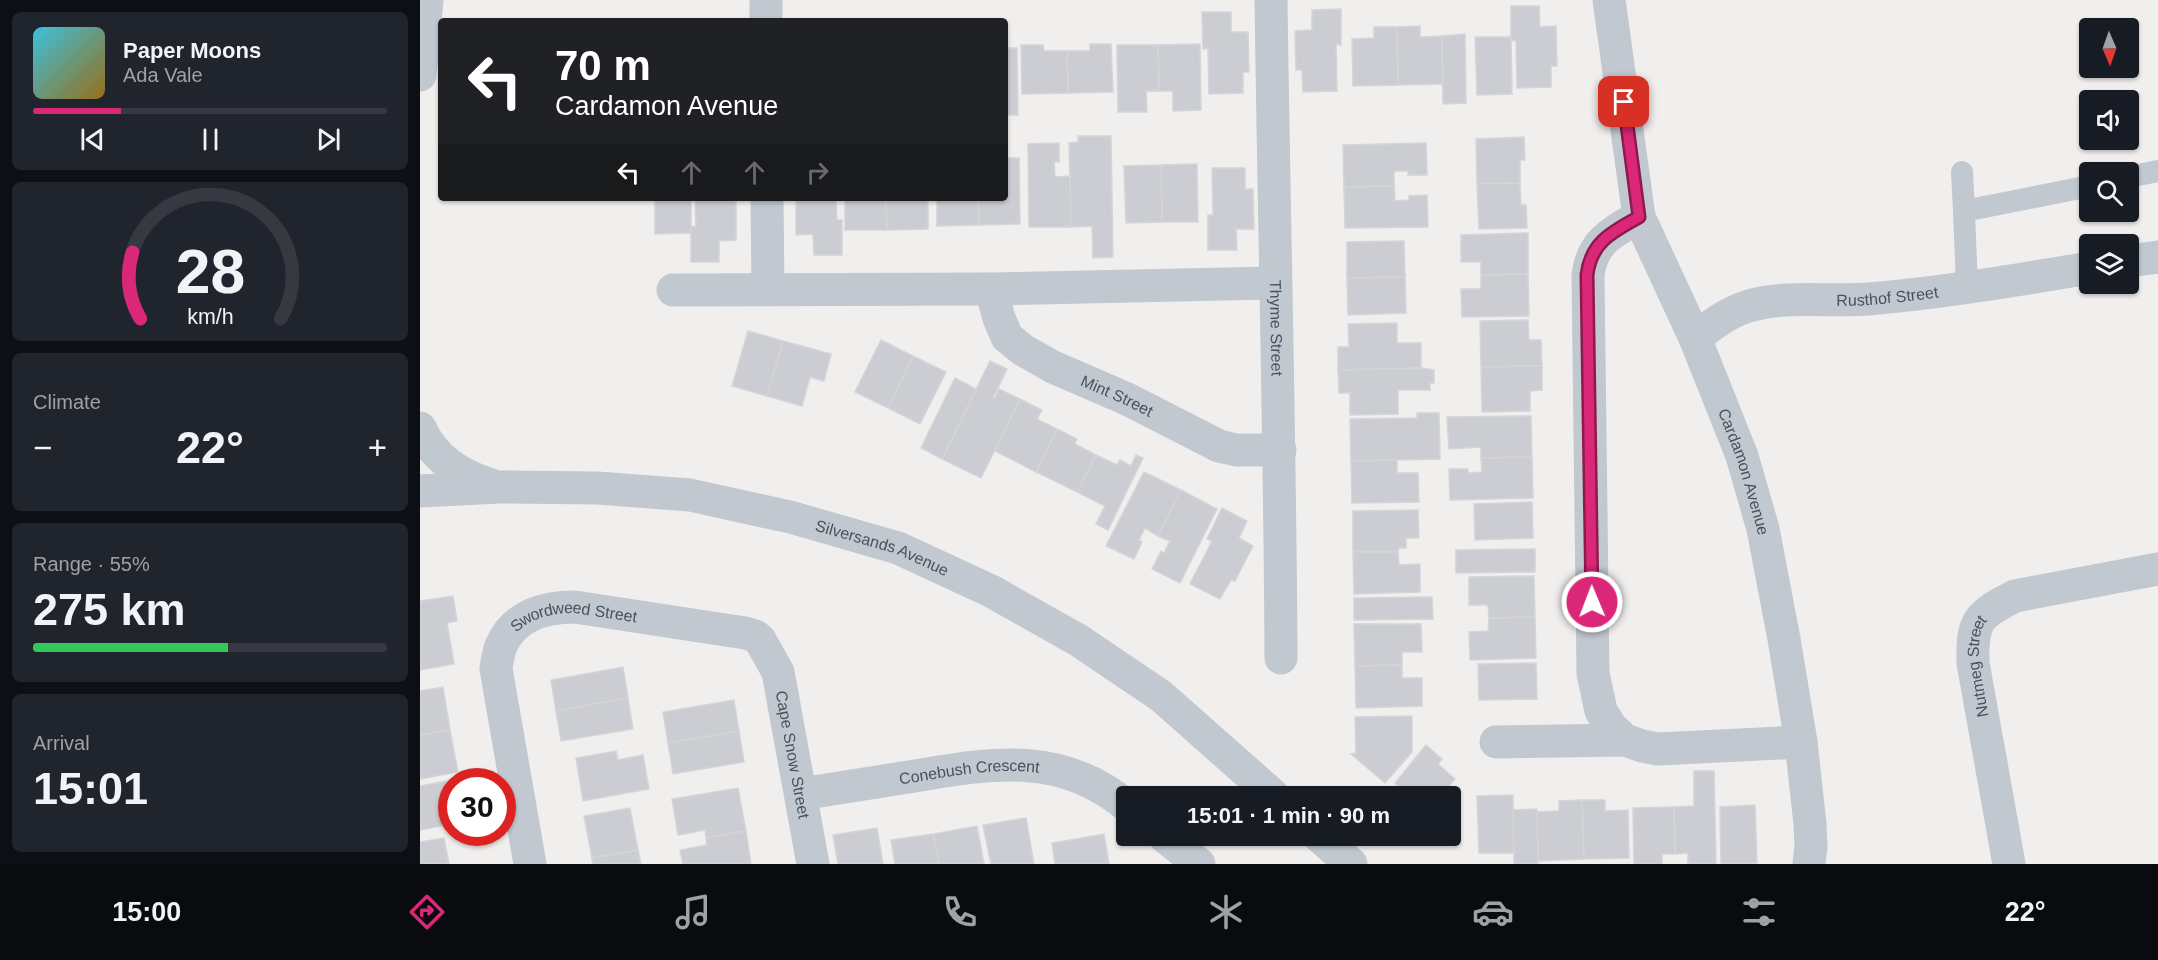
<!DOCTYPE html>
<html lang="en">
<head>
<meta charset="utf-8">
<style>
	body { margin:0; font-family:Arial,sans-serif; background:#20242c; color:#f1f3f6; height:100vh; display:flex; flex-direction:column; font-size:22px; white-space:nowrap }
	* { box-sizing:border-box; margin:0 }
	p { font-size:20px; color:#9ea1a6 }
	.icon { flex:none; width:33px; height:33px; fill:none; stroke:currentColor; stroke-width:2; stroke-linecap:round; stroke-linejoin:round }
	.map { position:relative; flex:1; overflow:hidden }
	.drawer { display:flex; flex-direction:column; gap:12px; padding:12px; background:#0d0f14; width:420px }
	.drawer>* { flex:none }
	.top-card { position:absolute; left:18px; top:18px; width:570px; height:183px; border-radius:6px; box-shadow:0 2px 4px #0004; background:#202124; color:#fff; overflow:hidden }
	.needle { width:39px; rotate:178deg }
	.fabs { position:absolute; left:1659px; top:18px; display:grid; gap:12px }
	.fabs a { display:grid; place-items:center; width:60px; height:60px; border-radius:6px; background:#171b24; box-shadow:0 2px 4px #0004; font-size:30px }
	.speed { position:absolute; left:18px; top:768px; display:flex; gap:12px; font-size:30px; font-weight:700; text-align:center }
	.speed>* { display:grid; place-content:center; width:78px; height:78px; border-radius:50%; background:#171b24; box-shadow:0 2px 4px #0004; line-height:1 }
	.speed .limit { border:9px solid #d22; background:#fff; color:#111 }
	.pin { position:absolute; display:grid; place-items:center; width:51px; height:51px; color:#fff; margin:-26px; border-radius:12px; box-shadow:0 3px 9px #0006 }
	.me { position:absolute; width:66px; margin:-33px; rotate:359deg; stroke-linejoin:round; filter:drop-shadow(0 0 4px #0008) }
	.turn { display:flex; align-items:center; gap:21px; height:126px; padding:0 18px; font-size:27px }
	.turn .icon { width:78px; height:78px; stroke-width:2.5 }
	.turn b { display:block; font-size:42px; line-height:51px }
	.lanes { display:flex; align-items:center; height:57px; padding:0 18px; background:#0003; justify-content:center; gap:30px; direction:ltr }
	.lanes .off { opacity:.35 }
	.big { font-size:45px; font-weight:800; line-height:1.1 }
	.drawer .tile { flex:1; display:flex; flex-direction:column; justify-content:center; gap:9px; min-width:0; padding:0 21px; border-radius:9px; background:#20242c }
	.drawer .dial { align-items:center; gap:0 }
	.dial svg { height:156px; overflow:visible; fill:none; stroke:#363941; stroke-width:7; stroke-linecap:round; text-anchor:middle }
	.dial text { fill:#f1f3f6; stroke:none }
	.song { display:flex; align-items:center; gap:18px }
	.cover { width:72px; height:72px; border-radius:9px; background:linear-gradient(135deg,hsl(190 70% 55%),hsl(40 70% 35%)) }
	.played { height:6px; border-radius:3px; background:linear-gradient(90deg,#db2777 25%,#363941 25%) }
	.keys { display:flex; justify-content:space-around; direction:ltr }
	.heat { display:flex; justify-content:space-between; align-items:center; font-size:33px; direction:ltr }
	.charge { height:9px; border-radius:4px; background:linear-gradient(90deg,#34c759 55%,#363941 0) }
	.trip { position:absolute; left:696px; top:786px; width:345px; height:60px; border-radius:6px; background:#171b24; box-shadow:0 2px 4px #0004; font-weight:800; line-height:60px; text-align:center }
	.dock { display:flex; height:96px; justify-content:space-around; align-items:center; background:#090b0e; color:#9ea1a6 }
	.dock .icon { width:42px; height:42px }
	.dock .on { color:#db2777 }
	.dock b { font-size:27px; color:#f1f3f6 }
	main { display:flex; flex:1; min-height:0 }
	.map>svg:first-child { display:block }
</style>
</head>
<body>
<main>
<section class="drawer">
<div class="tile">
<div class="song"><i class="cover"></i><div><b>Paper Moons</b><p>Ada Vale</p></div></div>
<div class="played"></div>
<div class="keys"><svg class="icon" aria-label="previous" viewBox="0 0 24 24"><path d="M18 5L8 12l10 7zM5 5v14"/></svg><svg class="icon" aria-label="pause" viewBox="0 0 24 24"><path d="M8 5v14M16 5v14"/></svg><svg class="icon" aria-label="next" viewBox="0 0 24 24"><path d="M6 5l10 7-10 7zM19 5v14"/></svg></div>
</div>
<div class="tile dial"><svg viewBox="0 0 100 80">
<path d="M14 69A42 42 0 1 1 86 69"/>
<path d="M14 69A42 42 0 0 1 10 35" stroke="#db2777"/>
<text x="50" y="56" font-size="32" font-weight="700">28</text>
<text x="50" y="72" font-size="11">km/h</text>
</svg></div>
<div class="tile"><p>Climate</p>
<div class="heat"><a>−</a><b class="big">22°</b><a>+</a></div>
</div>
<div class="tile"><p>Range · 55%</p><b class="big">275 km</b><div class="charge"></div></div>
<div class="tile"><p>Arrival</p><b class="big">15:01</b></div>
</section>
<div class="map">
<svg width="1738" height="864" viewBox="0 0 1738 864">
	<rect width="100%" height="100%" fill="#f1efee"/>
	<g fill="#cccdd2" stroke="#d3d5d9" stroke-width="1.5">
		<path d="M 1091,6 L 1119,6 L 1120,27 L 1136,26 L 1137,66 L 1131,66 L 1131,87 L 1097,88 L 1096,40 L 1091,41 Z"/>
		<path d="M 921,9 L 921,45 L 916,44 L 917,91 L 883,92 L 882,70 L 876,70 L 875,31 L 892,30 L 892,10 Z"/>
		<path d="M 782,12 L 811,12 L 811,32 L 828,32 L 829,72 L 823,72 L 823,93 L 789,94 L 788,48 L 783,49 Z"/>
		<path d="M 1000,26 L 1000,37 L 1022,36 L 1023,84 L 978,85 L 977,27 Z"/>
		<path d="M 954,27 L 977,27 L 978,85 L 933,86 L 932,39 L 954,38 Z"/>
		<path d="M 1045,34 L 1046,103 L 1023,104 L 1022,36 Z"/>
		<path d="M 1055,37 L 1091,37 L 1092,94 L 1057,95 Z"/>
		<path d="M 670,44 L 691,44 L 693,92 L 648,93 L 647,51 L 670,51 Z"/>
		<path d="M 780,44 L 781,110 L 753,111 L 753,91 L 739,91 L 738,45 Z"/>
		<path d="M 601,45 L 623,45 L 624,51 L 647,51 L 648,93 L 602,94 Z"/>
		<path d="M 697,45 L 738,45 L 739,91 L 726,91 L 727,112 L 698,112 Z"/>
		<path d="M 585,48 L 597,48 L 598,115 L 585,115 Z"/>
		<path d="M 658,136 L 691,136 L 693,257 L 673,258 L 672,226 L 651,227 L 649,143 L 658,142 Z"/>
		<path d="M 1104,137 L 1105,160 L 1100,160 L 1100,183 L 1057,184 L 1056,139 Z"/>
		<path d="M 639,143 L 639,162 L 634,162 L 635,177 L 650,176 L 651,227 L 609,227 L 608,144 Z"/>
		<path d="M 1006,143 L 1007,175 L 988,175 L 988,171 L 974,171 L 974,186 L 924,187 L 923,145 Z"/>
		<path d="M 585,158 L 599,158 L 600,224 L 559,225 L 558,198 L 585,198 Z"/>
		<path d="M 777,164 L 778,222 L 742,222 L 741,165 Z"/>
		<path d="M 741,165 L 742,222 L 706,223 L 704,166 Z"/>
		<path d="M 792,168 L 825,168 L 825,189 L 833,189 L 834,229 L 816,229 L 817,250 L 788,250 L 788,215 L 793,215 Z"/>
		<path d="M 1100,183 L 1101,205 L 1106,205 L 1107,228 L 1059,229 L 1057,184 Z"/>
		<path d="M 974,186 L 975,201 L 989,200 L 989,196 L 1007,195 L 1008,227 L 925,228 L 924,187 Z"/>
		<path d="M 235,198 L 271,198 L 271,233 L 235,234 Z"/>
		<path d="M 275,198 L 308,198 L 308,201 L 316,201 L 316,240 L 299,241 L 299,262 L 271,262 L 271,226 L 276,227 Z"/>
		<path d="M 376,198 L 416,198 L 417,220 L 422,220 L 422,255 L 394,255 L 393,234 L 376,235 Z"/>
		<path d="M 425,198 L 466,198 L 467,230 L 425,230 Z"/>
		<path d="M 466,198 L 508,198 L 508,229 L 467,230 Z"/>
		<path d="M 517,198 L 558,198 L 559,225 L 517,226 Z"/>
		<path d="M 1108,233 L 1108,274 L 1061,275 L 1061,262 L 1041,262 L 1041,235 Z"/>
		<path d="M 984,241 L 985,277 L 927,278 L 927,242 Z"/>
		<path d="M 1108,274 L 1109,316 L 1042,317 L 1041,289 L 1061,289 L 1061,275 Z"/>
		<path d="M 985,277 L 986,313 L 928,315 L 927,278 Z"/>
		<path d="M 1108,320 L 1109,340 L 1121,340 L 1122,366 L 1061,367 L 1060,321 Z"/>
		<path d="M 977,323 L 977,343 L 1001,343 L 1001,368 L 918,370 L 918,347 L 929,347 L 928,324 Z"/>
		<path d="M 328,331 L 363,341 L 347,396 L 312,386 Z"/>
		<path d="M 461,340 L 493,356 L 468,408 L 435,392 Z"/>
		<path d="M 363,341 L 411,354 L 404,381 L 390,377 L 382,406 L 347,396 Z"/>
		<path d="M 493,356 L 526,372 L 500,424 L 468,408 Z"/>
		<path d="M 570,361 L 587,369 L 573,398 L 575,398 L 579,389 L 600,399 L 561,478 L 522,459 Z"/>
		<path d="M 1122,366 L 1122,390 L 1110,391 L 1110,411 L 1062,412 L 1061,367 Z"/>
		<path d="M 1001,368 L 1014,370 L 1014,383 L 1010,383 L 1010,390 L 978,390 L 978,414 L 930,415 L 930,393 L 919,393 L 918,370 Z"/>
		<path d="M 535,378 L 556,389 L 522,459 L 501,448 Z"/>
		<path d="M 600,399 L 622,410 L 617,419 L 637,429 L 616,472 L 575,451 Z"/>
		<path d="M 997,413 L 1019,413 L 1020,459 L 931,461 L 930,419 L 997,418 Z"/>
		<path d="M 1111,416 L 1112,457 L 1061,458 L 1061,447 L 1029,449 L 1027,417 Z"/>
		<path d="M 637,429 L 657,439 L 655,444 L 676,455 L 657,492 L 616,472 Z"/>
		<path d="M 676,455 L 697,465 L 700,460 L 711,466 L 716,455 L 723,458 L 688,530 L 676,524 L 685,506 L 657,492 Z"/>
		<path d="M 1112,457 L 1113,498 L 1030,500 L 1029,469 L 1048,469 L 1048,473 L 1062,472 L 1061,458 Z"/>
		<path d="M 977,460 L 977,473 L 998,473 L 999,502 L 932,503 L 931,461 Z"/>
		<path d="M 724,472 L 761,490 L 738,536 L 725,528 L 719,540 L 722,542 L 714,559 L 686,546 Z"/>
		<path d="M 761,490 L 797,509 L 760,583 L 732,569 L 741,551 L 744,553 L 750,541 L 738,536 Z"/>
		<path d="M 1112,502 L 1113,538 L 1055,540 L 1054,504 Z"/>
		<path d="M 802,508 L 827,521 L 819,538 L 833,546 L 815,581 L 811,580 L 800,599 L 770,584 L 792,541 L 787,539 Z"/>
		<path d="M 998,510 L 999,538 L 986,538 L 986,548 L 979,548 L 978,552 L 933,552 L 933,511 Z"/>
		<path d="M 1115,549 L 1115,572 L 1036,573 L 1036,550 Z"/>
		<path d="M 933,552 L 978,552 L 979,565 L 1000,564 L 1000,592 L 934,594 Z"/>
		<path d="M 1114,576 L 1115,617 L 1069,618 L 1068,605 L 1049,605 L 1049,577 Z"/>
		<path d="M 33,596 L 37,621 L 27,623 L 34,664 L 0,670 L 0,601 Z"/>
		<path d="M 1012,597 L 1013,619 L 934,620 L 934,598 Z"/>
		<path d="M 1115,617 L 1116,658 L 1050,660 L 1049,632 L 1068,631 L 1069,618 Z"/>
		<path d="M 934,624 L 1001,624 L 1002,652 L 982,652 L 982,665 L 935,666 Z"/>
		<path d="M 1116,663 L 1117,699 L 1059,700 L 1058,664 Z"/>
		<path d="M 982,665 L 982,678 L 1002,678 L 1002,706 L 936,708 L 935,666 Z"/>
		<path d="M 203,667 L 208,698 L 136,711 L 131,680 Z"/>
		<path d="M 23,687 L 30,730 L 0,735 L 0,691 Z"/>
		<path d="M 208,698 L 213,729 L 141,741 L 136,711 Z"/>
		<path d="M 314,700 L 319,731 L 248,743 L 243,712 Z"/>
		<path d="M 992,716 L 992,752 L 965,783 L 931,754 L 936,753 L 935,717 Z"/>
		<path d="M 30,730 L 38,772 L 0,779 L 0,735 Z"/>
		<path d="M 319,731 L 324,762 L 253,774 L 248,743 Z"/>
		<path d="M 1006,745 L 1022,759 L 1018,764 L 1035,779 L 1020,796 L 992,796 L 975,783 Z"/>
		<path d="M 196,751 L 198,760 L 223,755 L 229,789 L 163,801 L 156,758 Z"/>
		<path d="M 1274,771 L 1294,771 L 1296,864 L 1268,864 L 1268,853 L 1255,854 L 1254,807 L 1274,806 Z"/>
		<path d="M 38,779 L 38,782 L 32,782 L 32,824 L 0,830 L 0,786 Z"/>
		<path d="M 318,788 L 326,831 L 286,838 L 285,830 L 258,835 L 252,799 Z"/>
		<path d="M 1093,795 L 1094,853 L 1059,853 L 1057,796 Z"/>
		<path d="M 1162,800 L 1185,800 L 1185,811 L 1208,810 L 1209,858 L 1164,859 Z"/>
		<path d="M 1162,800 L 1164,859 L 1118,861 L 1117,812 L 1139,811 L 1139,801 Z"/>
		<path d="M 1335,805 L 1337,863 L 1301,864 L 1300,807 Z"/>
		<path d="M 1254,807 L 1255,854 L 1242,854 L 1242,864 L 1214,864 L 1213,808 Z"/>
		<path d="M 210,808 L 218,850 L 172,858 L 164,816 Z"/>
		<path d="M 1117,809 L 1118,864 L 1094,864 L 1093,810 Z"/>
		<path d="M 606,818 L 614,864 L 571,864 L 563,825 Z"/>
		<path d="M 557,826 L 564,864 L 519,864 L 513,834 Z"/>
		<path d="M 457,828 L 463,864 L 418,864 L 413,835 Z"/>
		<path d="M 326,831 L 331,864 L 263,864 L 260,850 L 287,845 L 286,838 Z"/>
		<path d="M 513,834 L 519,864 L 475,864 L 471,840 Z"/>
		<path d="M 684,834 L 689,864 L 635,864 L 632,843 Z"/>
		<path d="M 24,838 L 29,864 L 0,864 L 0,842 Z"/>
		<path d="M 218,850 L 221,864 L 173,864 L 172,858 Z"/>
	</g>
	<g fill="none" stroke-linecap="round" stroke-linejoin="round">
		<g stroke="#c1c8cf" stroke-width="22">
			<path d="M 1542,172 L 1544,211"/>
			<path d="M 1708,177 L 1738,171"/>
			<path d="M 1547,288 L 1544,211 L 1670,186"/>
		</g>
		<g stroke="#c1c8cf" stroke-width="33">
			<path d="M 346,0 L 346,21"/>
			<path id="s1" d="M 851,0 C 854,219 860,439 861,658"/>
			<path id="s2" d="M 1189,0 L 1219,217 L 1275,338 L 1322,456 L 1343,529 L 1364,639 L 1381,742 L 1390,824 L 1391,846 L 1389,864"/>
			<path d="M 0,75 L 7,0"/>
			<path d="M 347,198 L 348,289"/>
			<path d="M 1219,217 C 1192,232 1172,242 1168,275 L 1173,673 L 1181,711 L 1191,727 L 1205,740 L 1222,746 L 1238,749 L 1381,742"/>
			<path d="M 1708,261 L 1738,257"/>
			<path id="s3" d="M 571,289 L 579,318 L 587,337 L 603,350 L 633,367 L 707,399 L 799,446 L 816,450 L 860,450"/>
			<path d="M 253,290 L 571,289 L 855,283"/>
			<path id="s4" d="M 1275,338 C 1292,325 1308,312 1329,306 C 1366,295 1410,302 1448,299 C 1522,293 1596,280 1670,268"/>
			<path d="M 1076,742 L 1205,740"/>
			<path id="s5" d="M 381,794 C 419,788 457,782 495,776 C 573,763 640,751 706,805"/>
			<path d="M 744,836 L 779,864"/>
			<path id="s6" d="M 110,864 L 76,669 C 77,662 78,653 81,646 C 94,615 125,607 155,607 L 325,633 L 335,636 L 340,640 L 358,672 L 393,864"/>
			<path id="s7" d="M 1589,864 L 1553,663 C 1552,621 1557,615 1595,596 L 1738,569"/>
		</g>
		<g stroke="#c1c8cf" stroke-width="33">
			<path d="M 0,428 C 14,459 40,475 71,485"/>
			<path id="s8" d="M 0,491 L 80,487 L 177,488 L 270,495 L 370,517 L 478,548 L 571,591 L 658,640 L 741,696 L 854,796"/>
			<path d="M 899,836 L 931,864"/>
		</g>
	</g>
	<g fill="none" stroke-linecap="round" stroke-linejoin="round">
		<defs>
			<path id="route" d="M 1172,602 L 1167,275 C 1171,242 1192,232 1219,217 L 1204,102"/>
		</defs>
		<use href="#route" stroke="#8e194d" stroke-width="15"/>
		<use href="#route" stroke="#db2777" stroke-width="10"/>
	</g>
	<g text-anchor="middle" stroke-width="5" stroke-linejoin="round" paint-order="stroke">
		<g font-size="16" fill="#49515a" stroke="#fff">
			<text dy="6" stroke="none"><textPath href="#s4" startOffset="202">Rusthof Street</textPath></text>
			<text dy="6" stroke="none"><textPath href="#s1" startOffset="328">Thyme Street</textPath></text>
			<text dy="6" stroke="none"><textPath href="#s3" startOffset="176">Mint Street</textPath></text>
			<text dy="6" stroke="none"><textPath href="#s2" startOffset="495">Cardamon Avenue</textPath></text>
			<text dy="6" stroke="none"><textPath href="#s8" startOffset="470">Silversands Avenue</textPath></text>
			<text dy="6" stroke="none"><textPath href="#s6" startOffset="308">Swordweed Street</textPath></text>
			<text dy="6" stroke="none"><textPath href="#s7" startOffset="201">Nutmeg Street</textPath></text>
			<text dy="6" stroke="none"><textPath href="#s6" startOffset="620">Cape Snow Street</textPath></text>
			<text dy="6" stroke="none"><textPath href="#s5" startOffset="170">Conebush Crescent</textPath></text>
		</g>
	</g>
</svg>
<div class="fabs">
<a><svg class="needle" viewBox="-14 -14 28 28"><path d="M0-13l5 13h-10z" fill="#e53935"/><path d="M0 13l5-13h-10z" fill="#9ea1a6"/></svg></a>
<a><svg class="icon" aria-label="sound" viewBox="0 0 24 24"><path d="M4 9h4l5-4v14l-5-4H4zM17 9q2 3 0 6"/></svg></a>
<a><svg class="icon" aria-label="search" viewBox="0 0 24 24"><circle cx="10" cy="10" r="6"/><path d="M15 15l6 6"/></svg></a>
<a><svg class="icon" aria-label="layers" viewBox="0 0 24 24"><path d="M12 4l9 5-9 5-9-5zM3 14l9 5 9-5"/></svg></a>
</div>
<div class="speed"><div class="limit">30</div></div>
<div class="pin" style="left:1204px;top:102px;background:#d93025"><svg class="icon" aria-label="arrive" viewBox="0 0 24 24"><path d="M6 21V4h12l-3 4 3 4H6"/></svg></div>
<svg class="me" style="left:1172px;top:602px" viewBox="-20 -20 40 40"><circle r="17" fill="#db2777" stroke="#fff" stroke-width="3"/><path d="M0-11L8 9 0 5-8 9z" fill="#fff"/></svg>
<div class="trip">15:01 · 1 min · 90 m</div>
<div class="top-card">
<div class="turn"><svg class="icon" aria-label="left" viewBox="0 0 24 24"><path d="M17 20v-9H6M10 6l-5 5 5 5"/></svg><div><b>70 m</b>Cardamon Avenue</div></div>
<div class="lanes"><svg class="icon" aria-label="left" viewBox="0 0 24 24"><path d="M17 20v-9H6M10 6l-5 5 5 5"/></svg><svg class="icon off" aria-label="ahead" viewBox="0 0 24 24"><path d="M12 20V5M6 11l6-6 6 6"/></svg><svg class="icon off" aria-label="ahead" viewBox="0 0 24 24"><path d="M12 20V5M6 11l6-6 6 6"/></svg><svg class="icon off" aria-label="right" viewBox="0 0 24 24"><path d="M7 20v-9h11M14 6l5 5-5 5"/></svg></div>
</div>
</div>
</main>
<nav class="dock">
<b>15:00</b>
<svg class="icon on" aria-label="directions" viewBox="0 0 24 24"><path d="M12 3l9 9-9 9-9-9zM9 14v-3h6M13 9l2 2-2 2"/></svg>
<svg class="icon" aria-label="music" viewBox="0 0 24 24"><path d="M9 18V5l10-2v13"/><circle cx="6" cy="18" r="3"/><circle cx="16" cy="16" r="3"/></svg>
<svg class="icon" aria-label="phone" viewBox="0 0 24 24"><path d="M5 4h4l2 5-3 2q2 4 5 5l2-3 5 2v4C11 20 4 13 5 4z"/></svg>
<svg class="icon" aria-label="climate" viewBox="0 0 24 24"><path d="M12 3v18M4 7l16 10M4 17L20 7"/></svg>
<svg class="icon" aria-label="car" viewBox="0 0 24 24"><path d="M5 17H2v-5l4-1 3-4h7l3 4 3 1v5h-3M9 17h6M6 11h13"/><circle cx="7" cy="17" r="2"/><circle cx="17" cy="17" r="2"/></svg>
<svg class="icon" aria-label="filters" viewBox="0 0 24 24"><path d="M4 7h16M4 17h16"/><circle cx="9" cy="7" r="2"/><circle cx="15" cy="17" r="2"/></svg>
<b>22°</b>
</nav>
</body>
</html>
